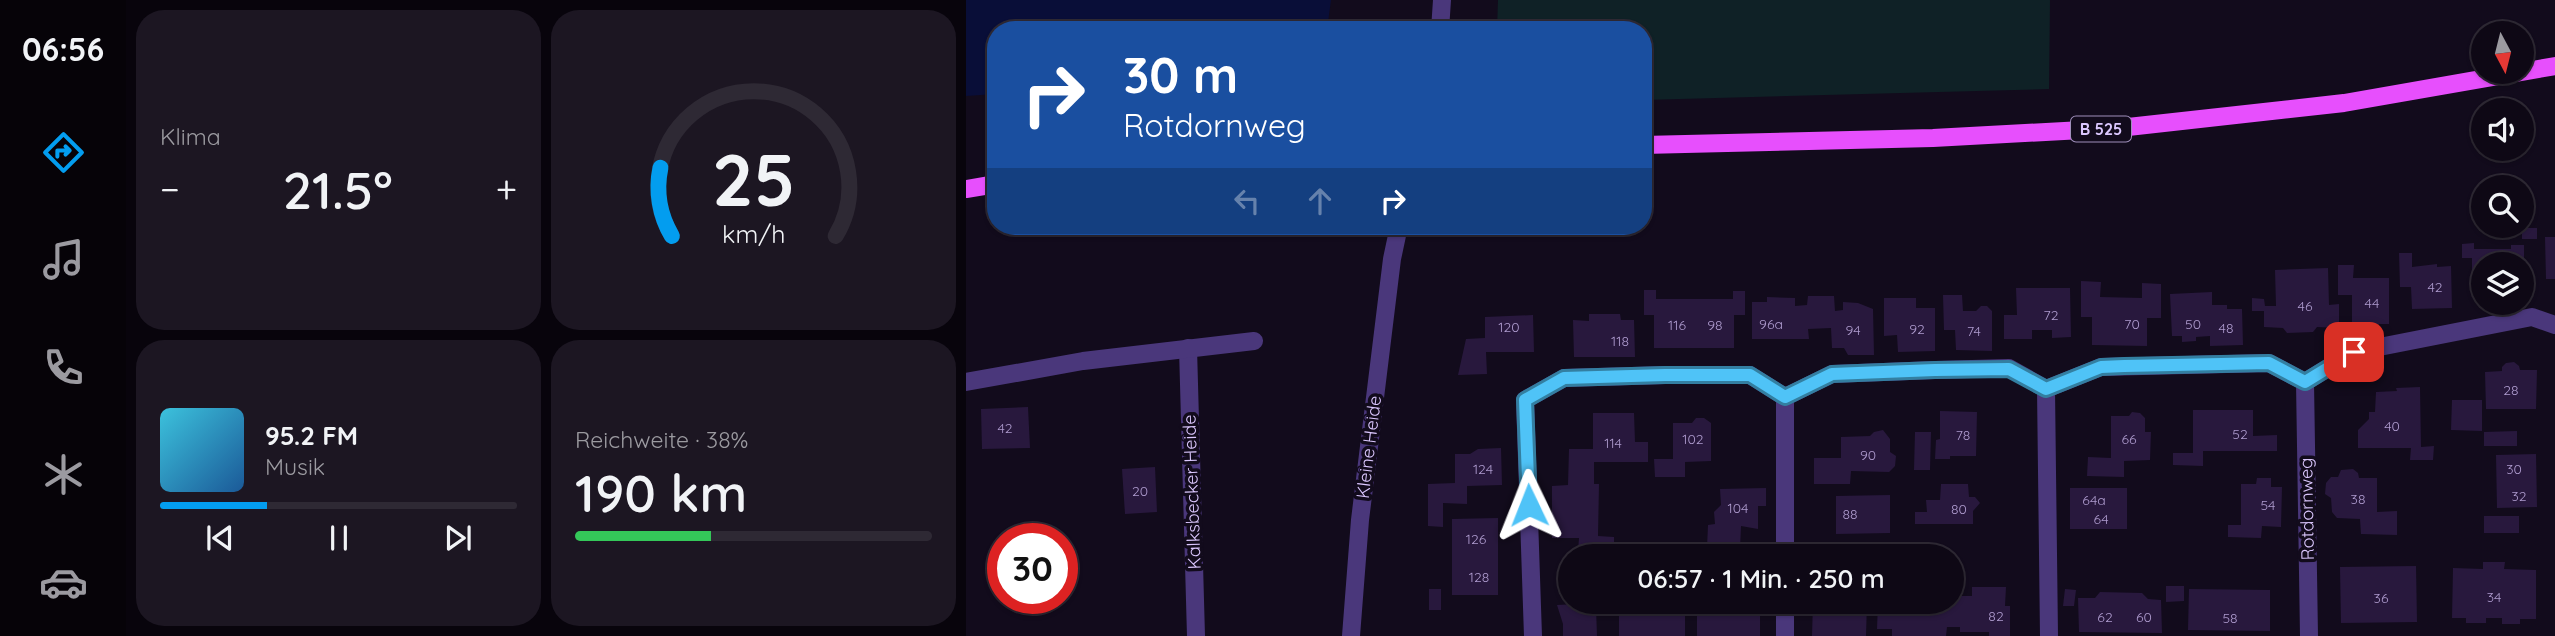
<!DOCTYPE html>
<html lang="de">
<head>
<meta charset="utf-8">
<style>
	body { margin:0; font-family:Quicksand,sans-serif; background:#1c1622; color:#f1f3f6; height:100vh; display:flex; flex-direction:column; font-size:26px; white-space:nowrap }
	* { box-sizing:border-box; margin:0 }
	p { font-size:23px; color:#9b9aa0 }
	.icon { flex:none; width:38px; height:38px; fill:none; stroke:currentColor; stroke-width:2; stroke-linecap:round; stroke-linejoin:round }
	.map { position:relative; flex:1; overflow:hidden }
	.panel { display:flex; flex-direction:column; gap:10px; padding:10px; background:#08040c; width:840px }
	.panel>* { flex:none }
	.guide { position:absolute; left:21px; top:21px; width:665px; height:214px; border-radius:28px; box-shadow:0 2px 5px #0004,0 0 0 2px #2e2934; background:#1a4fa0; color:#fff; overflow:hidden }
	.needle { width:46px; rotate:173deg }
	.fabs { position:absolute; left:1505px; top:21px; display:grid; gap:14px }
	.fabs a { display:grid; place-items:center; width:63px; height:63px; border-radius:50%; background:#0e0815; box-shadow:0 2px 5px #0004,0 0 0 2px #2e2934; font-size:35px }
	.speed { position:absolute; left:21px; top:523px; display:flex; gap:14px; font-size:35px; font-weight:700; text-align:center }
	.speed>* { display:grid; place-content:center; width:91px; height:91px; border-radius:50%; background:#0e0815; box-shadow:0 2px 5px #0004,0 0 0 2px #2e2934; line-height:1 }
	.speed .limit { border:10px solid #d22; background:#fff; color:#111 }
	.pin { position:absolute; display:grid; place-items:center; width:60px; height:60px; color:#fff; margin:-30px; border-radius:14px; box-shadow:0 4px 10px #0006 }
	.me { position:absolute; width:77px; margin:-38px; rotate:358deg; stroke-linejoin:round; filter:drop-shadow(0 0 5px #0008) }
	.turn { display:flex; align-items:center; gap:24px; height:147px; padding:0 21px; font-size:32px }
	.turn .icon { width:91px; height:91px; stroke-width:2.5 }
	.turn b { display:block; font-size:49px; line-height:60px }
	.lanes { display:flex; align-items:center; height:66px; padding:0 21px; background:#0003; justify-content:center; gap:35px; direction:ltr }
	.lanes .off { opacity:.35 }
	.big { font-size:52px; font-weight:600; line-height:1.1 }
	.panel .tile { flex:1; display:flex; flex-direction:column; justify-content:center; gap:10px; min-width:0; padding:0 24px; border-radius:28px; background:#1c1622 }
	.panel .dial { align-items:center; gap:0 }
	.dial svg { height:182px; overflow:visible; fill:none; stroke:#2e2934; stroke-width:7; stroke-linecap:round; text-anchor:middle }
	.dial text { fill:#f1f3f6; stroke:none }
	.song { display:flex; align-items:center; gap:21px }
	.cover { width:84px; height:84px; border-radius:10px; background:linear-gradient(135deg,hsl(190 70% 55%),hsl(210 70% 35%)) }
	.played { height:7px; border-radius:4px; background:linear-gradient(90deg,#039def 30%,#2e2934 30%) }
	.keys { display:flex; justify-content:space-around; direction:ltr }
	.heat { display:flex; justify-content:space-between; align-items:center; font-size:38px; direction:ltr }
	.charge { height:10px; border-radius:5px; background:linear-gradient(90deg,#34c759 38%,#2e2934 0) }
	.panel .tiles { flex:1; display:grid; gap:10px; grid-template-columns:repeat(2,1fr) }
	.trip { position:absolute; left:592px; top:544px; width:406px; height:70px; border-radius:35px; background:#0e0815; box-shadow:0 2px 5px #0004,0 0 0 2px #2e2934; font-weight:600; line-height:70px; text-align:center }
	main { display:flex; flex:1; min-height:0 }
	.menu { display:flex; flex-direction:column; width:126px; justify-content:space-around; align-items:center; background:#060308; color:#9b9aa0 }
	.menu .icon { width:49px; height:49px }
	.menu .selected { color:#039def }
	.menu b { font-size:32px; color:#f1f3f6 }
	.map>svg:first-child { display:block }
</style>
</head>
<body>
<main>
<nav class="menu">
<b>06:56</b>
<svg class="icon selected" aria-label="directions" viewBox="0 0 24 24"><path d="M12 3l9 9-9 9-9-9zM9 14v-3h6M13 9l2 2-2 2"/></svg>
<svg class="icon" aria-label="music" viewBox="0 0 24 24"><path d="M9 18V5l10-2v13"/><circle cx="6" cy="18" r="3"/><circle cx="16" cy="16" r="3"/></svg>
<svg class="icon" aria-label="phone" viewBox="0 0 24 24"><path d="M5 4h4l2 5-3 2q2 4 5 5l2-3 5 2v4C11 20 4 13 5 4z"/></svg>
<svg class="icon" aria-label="climate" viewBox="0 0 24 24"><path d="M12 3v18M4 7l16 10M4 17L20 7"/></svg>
<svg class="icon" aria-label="car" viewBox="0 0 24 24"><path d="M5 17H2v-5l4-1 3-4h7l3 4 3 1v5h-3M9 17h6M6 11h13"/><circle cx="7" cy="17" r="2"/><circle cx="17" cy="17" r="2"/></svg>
</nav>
<section class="panel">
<div class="tiles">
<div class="tile"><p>Klima</p>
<div class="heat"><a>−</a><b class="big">21.5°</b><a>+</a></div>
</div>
<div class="tile dial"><svg viewBox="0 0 100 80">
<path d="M14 69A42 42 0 1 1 86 69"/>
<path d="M14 69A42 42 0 0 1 9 39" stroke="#039def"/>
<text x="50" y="56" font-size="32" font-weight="700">25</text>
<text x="50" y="72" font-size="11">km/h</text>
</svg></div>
<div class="tile">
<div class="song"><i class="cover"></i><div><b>95.2 FM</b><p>Musik</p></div></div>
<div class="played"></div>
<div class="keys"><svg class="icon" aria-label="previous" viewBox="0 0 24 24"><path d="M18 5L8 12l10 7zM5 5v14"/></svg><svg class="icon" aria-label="pause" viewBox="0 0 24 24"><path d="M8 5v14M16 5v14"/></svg><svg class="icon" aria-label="next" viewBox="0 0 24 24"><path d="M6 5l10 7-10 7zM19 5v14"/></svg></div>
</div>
<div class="tile"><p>Reichweite · 38%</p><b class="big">190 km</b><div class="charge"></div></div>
</div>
</section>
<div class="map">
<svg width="1589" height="636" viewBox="0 0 1589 636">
	<rect width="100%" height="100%" fill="#120b1c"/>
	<path fill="#0f2126" d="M 532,0 L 1084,0 L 1083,89 L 677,100 L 677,30 L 531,30 Z"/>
	<path fill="#090e38" d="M 0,0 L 365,0 L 361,30 L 30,30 L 30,94 L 0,96 Z"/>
	<g fill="#28183d">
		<rect x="1556" y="228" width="15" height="11"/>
		<path d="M 1579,237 L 1589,237 L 1589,279 L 1580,279 Z"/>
		<path d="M 1508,243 L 1508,249 L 1545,249 L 1545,245 L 1558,245 L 1558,260 L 1545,259 L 1545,264 L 1517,264 L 1517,297 L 1506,297 L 1506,258 L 1496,258 L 1496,244 Z"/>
		<path d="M 1433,253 L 1446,253 L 1446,267 L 1471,264 L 1471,267 L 1485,266 L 1486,308 L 1446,309 L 1445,287 L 1434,287 Z"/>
		<path d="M 1372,265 L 1388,265 L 1387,278 L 1423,278 L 1423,324 L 1386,324 L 1386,295 L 1372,295 Z"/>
		<path d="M 1362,268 L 1363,305 L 1373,304 L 1373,328 L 1351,327 L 1347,332 L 1321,333 L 1317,328 L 1298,327 L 1298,311 L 1286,311 L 1286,298 L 1298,299 L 1299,306 L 1310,306 L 1309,270 Z"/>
		<path d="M 1115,281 L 1135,282 L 1134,297 L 1176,298 L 1176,283 L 1195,284 L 1195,318 L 1181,318 L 1181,346 L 1126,345 L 1126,317 L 1115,317 Z"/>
		<path d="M 1050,288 L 1104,288 L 1105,337 L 1086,338 L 1086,330 L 1066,330 L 1066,339 L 1038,339 L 1038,315 L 1051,315 Z"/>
		<path d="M 678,290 L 690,290 L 690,299 L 767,299 L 767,291 L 779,291 L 779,315 L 768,315 L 768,348 L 688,348 L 688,315 L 678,315 Z"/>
		<path d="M 1246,292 L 1246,305 L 1261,305 L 1261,309 L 1276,309 L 1277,345 L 1244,346 L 1244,336 L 1230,337 L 1230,341 L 1216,342 L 1216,336 L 1206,336 L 1204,294 Z"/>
		<path d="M 977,295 L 996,295 L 997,311 L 1010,311 L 1015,306 L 1021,306 L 1026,311 L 1026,351 L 990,350 L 989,330 L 978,330 Z"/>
		<path d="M 842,296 L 868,296 L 869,311 L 877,310 L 877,302 L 892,303 L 907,309 L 908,355 L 882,355 L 878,348 L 866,348 L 865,328 L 842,329 L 843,339 L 786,339 L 786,302 L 801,302 L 801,297 L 829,298 L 829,306 L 841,305 Z"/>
		<path d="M 918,298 L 950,298 L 950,308 L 969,308 L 969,351 L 932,352 L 931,335 L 918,336 Z"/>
		<path d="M 623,314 L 654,314 L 655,320 L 668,320 L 669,357 L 608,357 L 607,320 L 623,321 Z"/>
		<path d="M 567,315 L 568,352 L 520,352 L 521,374 L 492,375 L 500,339 L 519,338 L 519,317 Z"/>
		<path d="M 1548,362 L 1553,366 L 1554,370 L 1571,370 L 1570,409 L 1520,409 L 1519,372 L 1536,371 L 1536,367 L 1540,363 Z"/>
		<path d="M 1454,387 L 1455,447 L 1468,446 L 1467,460 L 1444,460 L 1445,448 L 1392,448 L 1392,430 L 1403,419 L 1403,412 L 1409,412 L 1410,392 L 1431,391 L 1430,388 Z"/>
		<path d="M 1486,400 L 1516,400 L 1516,431 L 1485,430 Z"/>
		<path d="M 62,407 L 64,448 L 16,449 L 15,409 Z"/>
		<path d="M 1227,410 L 1287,410 L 1287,436 L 1311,435 L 1311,451 L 1237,451 L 1237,466 L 1207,465 L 1207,453 L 1227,453 Z"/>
		<path d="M 974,411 L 1011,412 L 1010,456 L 984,456 L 984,459 L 969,459 L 970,440 L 974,439 Z"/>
		<path d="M 1166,412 L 1174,413 L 1179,418 L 1179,432 L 1185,432 L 1184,460 L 1158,461 L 1158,477 L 1121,476 L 1122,457 L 1145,458 L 1145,416 L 1163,416 Z"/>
		<path d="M 627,413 L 668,413 L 669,442 L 682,442 L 682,462 L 628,462 L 628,484 L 633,484 L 632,536 L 648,537 L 648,551 L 612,551 L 613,538 L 586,538 L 586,486 L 602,485 L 603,449 L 627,449 Z"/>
		<path d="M 730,418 L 738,418 L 745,423 L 745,461 L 719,462 L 719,477 L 689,477 L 688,459 L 707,459 L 707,423 L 726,423 Z"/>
		<path d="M 917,430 L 924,439 L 924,452 L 930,456 L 929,466 L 923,472 L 885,471 L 884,484 L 848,484 L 848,458 L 875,458 L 875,437 L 904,436 L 908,432 Z"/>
		<path d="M 1551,431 L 1551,446 L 1518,446 L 1518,432 Z"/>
		<path d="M 949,432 L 965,432 L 964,470 L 948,470 Z"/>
		<path d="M 535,448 L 536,485 L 501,486 L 501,504 L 477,503 L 477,527 L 462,526 L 462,484 L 489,483 L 489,454 L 504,454 L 512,449 Z"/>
		<path d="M 1570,454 L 1571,507 L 1531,508 L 1530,455 Z"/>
		<path d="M 189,467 L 191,512 L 159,514 L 156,469 Z"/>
		<path d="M 1387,469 L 1392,473 L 1393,478 L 1411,478 L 1411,512 L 1431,511 L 1431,535 L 1395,534 L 1394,519 L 1371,518 L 1366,512 L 1365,498 L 1359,494 L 1360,483 L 1365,477 L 1372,477 L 1375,470 Z"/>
		<path d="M 1291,478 L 1305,478 L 1305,487 L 1316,487 L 1315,527 L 1296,526 L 1295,538 L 1262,537 L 1262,525 L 1275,525 L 1275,484 L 1290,484 Z"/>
		<path d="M 975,484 L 1002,484 L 1003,497 L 1009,497 L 1014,503 L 1007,511 L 1007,524 L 949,524 L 949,512 L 961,512 L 960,500 L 974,500 Z"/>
		<path d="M 800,488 L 800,506 L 792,506 L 792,529 L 775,526 L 774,549 L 741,548 L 742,525 L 749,524 L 748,512 L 755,505 L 754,489 Z"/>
		<rect x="1104" y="488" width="57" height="41"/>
		<path d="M 924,495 L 924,533 L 870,534 L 870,496 Z"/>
		<rect x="1518" y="516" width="35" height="17"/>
		<path d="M 532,518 L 532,595 L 486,595 L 486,519 Z"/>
		<path d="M 851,544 L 873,545 L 872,556 L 850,556 Z"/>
		<path d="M 1517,562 L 1539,562 L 1538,569 L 1570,570 L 1570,619 L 1554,619 L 1554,624 L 1536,624 L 1536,618 L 1520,618 L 1520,623 L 1500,623 L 1500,618 L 1486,618 L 1487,568 L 1517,569 Z"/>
		<path d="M 1450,566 L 1451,622 L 1375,623 L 1374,567 Z"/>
		<path d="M 1200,586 L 1218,586 L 1218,601 L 1200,602 Z"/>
		<path d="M 1006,587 L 1040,587 L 1039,606 L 1044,606 L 1044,636 L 1023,636 L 1023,632 L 994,632 L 994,627 L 981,627 L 980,636 L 926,636 L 926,629 L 911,629 L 912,602 L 985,602 L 993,600 L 993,596 L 1006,596 Z"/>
		<rect x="463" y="589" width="12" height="21"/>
		<path d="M 1099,589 L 1110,590 L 1108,606 L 1097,606 Z"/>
		<path d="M 1223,589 L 1304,590 L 1304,631 L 1222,630 Z"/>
		<path d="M 1134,592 L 1176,593 L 1182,599 L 1195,600 L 1196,633 L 1113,632 L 1112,598 L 1129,598 Z"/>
		<path d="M 752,602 L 794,602 L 794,636 L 731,636 L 731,606 L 752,606 Z"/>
		<path d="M 847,602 L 901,602 L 900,636 L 846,636 Z"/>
		<path d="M 611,604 L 611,608 L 630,607 L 631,636 L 597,636 L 597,624 L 591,605 Z"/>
		<path d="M 679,605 L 719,605 L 719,636 L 653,636 L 653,611 L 679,611 Z"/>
	</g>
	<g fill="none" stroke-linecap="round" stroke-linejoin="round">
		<g stroke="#4a377b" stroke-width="18">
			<path d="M 474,30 L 476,0"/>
			<path d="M 222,348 L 230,636"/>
			<path d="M 0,382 L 117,361 L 288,341"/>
			<path d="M 1339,382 L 1388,352 L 1566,317 L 1589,325"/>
			<path d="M 1080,389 L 1135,367 L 1303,363 L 1339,382 L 1343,636"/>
			<path d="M 819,556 L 819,397"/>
			<path d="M 385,636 L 394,520 L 426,259 L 433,226"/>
			<path d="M 567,636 L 559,400 L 598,378 L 700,375 L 784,375 L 819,397 L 866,374 L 969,370 L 1043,368 L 1080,389 L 1083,636"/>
			<path d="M 819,636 L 819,602"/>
		</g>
		<g stroke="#e74ffd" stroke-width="18">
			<path d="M 677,145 L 967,138 L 1153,128 L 1378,103 L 1589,66"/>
			<path d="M 0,189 L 30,184"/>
		</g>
	</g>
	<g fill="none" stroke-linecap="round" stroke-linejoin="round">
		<defs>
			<path id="route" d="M 563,505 L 559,400 L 598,378 L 699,375 L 784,375 L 819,397 L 866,374 L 969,370 L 1043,369 L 1080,389 L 1135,367 L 1158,366 L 1303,363 L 1339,382 L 1388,352"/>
		</defs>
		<use href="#route" stroke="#337fa1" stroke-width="18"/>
		<use href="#route" stroke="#4fc3f7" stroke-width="12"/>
	</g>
	<g text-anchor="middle" stroke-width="7" stroke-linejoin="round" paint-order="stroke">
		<g font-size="14" fill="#ae9bce">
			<text x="1469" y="292">42</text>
			<text x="1406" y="308">44</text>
			<text x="1339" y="311">46</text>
			<text x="1085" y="320">72</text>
			<text x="805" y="329">96a</text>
			<text x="1166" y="329">70</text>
			<text x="1227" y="329">50</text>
			<text x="711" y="330">116</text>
			<text x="749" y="330">98</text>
			<text x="543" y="332">120</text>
			<text x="1260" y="333">48</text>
			<text x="951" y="334">92</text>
			<text x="887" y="335">94</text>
			<text x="1008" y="336">74</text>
			<text x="654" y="346">118</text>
			<text x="1545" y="395">28</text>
			<text x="1426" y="431">40</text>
			<text x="39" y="433">42</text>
			<text x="1274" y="439">52</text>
			<text x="997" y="440">78</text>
			<text x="727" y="444">102</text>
			<text x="1163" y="444">66</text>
			<text x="647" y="448">114</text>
			<text x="902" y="460">90</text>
			<text x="517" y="474">124</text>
			<text x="1548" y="474">30</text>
			<text x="174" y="496">20</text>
			<text x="1553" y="501">32</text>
			<text x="1392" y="504">38</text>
			<text x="1128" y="505">64a</text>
			<text x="1302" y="510">54</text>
			<text x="772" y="513">104</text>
			<text x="993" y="514">80</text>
			<text x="884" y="519">88</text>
			<text x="1135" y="524">64</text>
			<text x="510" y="544">126</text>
			<text x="513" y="582">128</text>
			<text x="1528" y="602">34</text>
			<text x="1415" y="603">36</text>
			<text x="1030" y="621">82</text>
			<text x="1139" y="622">62</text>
			<text x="1178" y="622">60</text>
			<text x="1264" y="623">58</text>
		</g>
		<rect fill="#120b1c" stroke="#9f8fba" stroke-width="2" x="1105" y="116.5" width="60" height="25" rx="5"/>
		<g font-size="16" font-weight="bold" fill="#dbc7fe">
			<text x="1135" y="135">B 525</text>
		</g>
		<g font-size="18" fill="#dbc7fe" stroke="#120b1c">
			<text transform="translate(403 447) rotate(-83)" y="6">Kleine Heide</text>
			<text transform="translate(226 492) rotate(-92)" y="6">Kalksbecker Heide</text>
			<text transform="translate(1341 509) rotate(-91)" y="6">Rotdornweg</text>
		</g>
	</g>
</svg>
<div class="fabs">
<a><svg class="needle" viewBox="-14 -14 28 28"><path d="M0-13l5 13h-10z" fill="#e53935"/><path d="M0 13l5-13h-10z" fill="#9b9aa0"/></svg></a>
<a><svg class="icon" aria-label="sound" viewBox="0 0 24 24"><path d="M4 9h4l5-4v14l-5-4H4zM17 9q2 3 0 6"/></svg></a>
<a><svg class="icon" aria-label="search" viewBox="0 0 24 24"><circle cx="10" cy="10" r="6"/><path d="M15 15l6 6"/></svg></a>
<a><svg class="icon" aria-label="layers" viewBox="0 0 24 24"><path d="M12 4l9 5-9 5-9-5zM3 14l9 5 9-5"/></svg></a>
</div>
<div class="speed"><div class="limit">30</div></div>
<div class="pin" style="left:1388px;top:352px;background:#d93025"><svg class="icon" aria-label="arrive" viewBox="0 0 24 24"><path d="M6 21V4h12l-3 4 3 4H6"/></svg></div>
<svg class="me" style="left:563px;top:505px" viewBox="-20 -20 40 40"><path d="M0-17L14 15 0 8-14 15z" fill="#4fc3f7" stroke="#fff" stroke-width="4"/></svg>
<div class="trip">06:57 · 1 Min. · 250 m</div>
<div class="guide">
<div class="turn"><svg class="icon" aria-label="right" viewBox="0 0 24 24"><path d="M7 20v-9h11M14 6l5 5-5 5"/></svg><div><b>30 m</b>Rotdornweg</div></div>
<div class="lanes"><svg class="icon off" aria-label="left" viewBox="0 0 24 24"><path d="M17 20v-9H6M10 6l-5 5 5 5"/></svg><svg class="icon off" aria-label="ahead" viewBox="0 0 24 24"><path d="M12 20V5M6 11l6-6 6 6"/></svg><svg class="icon" aria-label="right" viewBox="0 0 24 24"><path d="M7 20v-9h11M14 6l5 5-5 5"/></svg></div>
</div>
</div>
</main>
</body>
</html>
